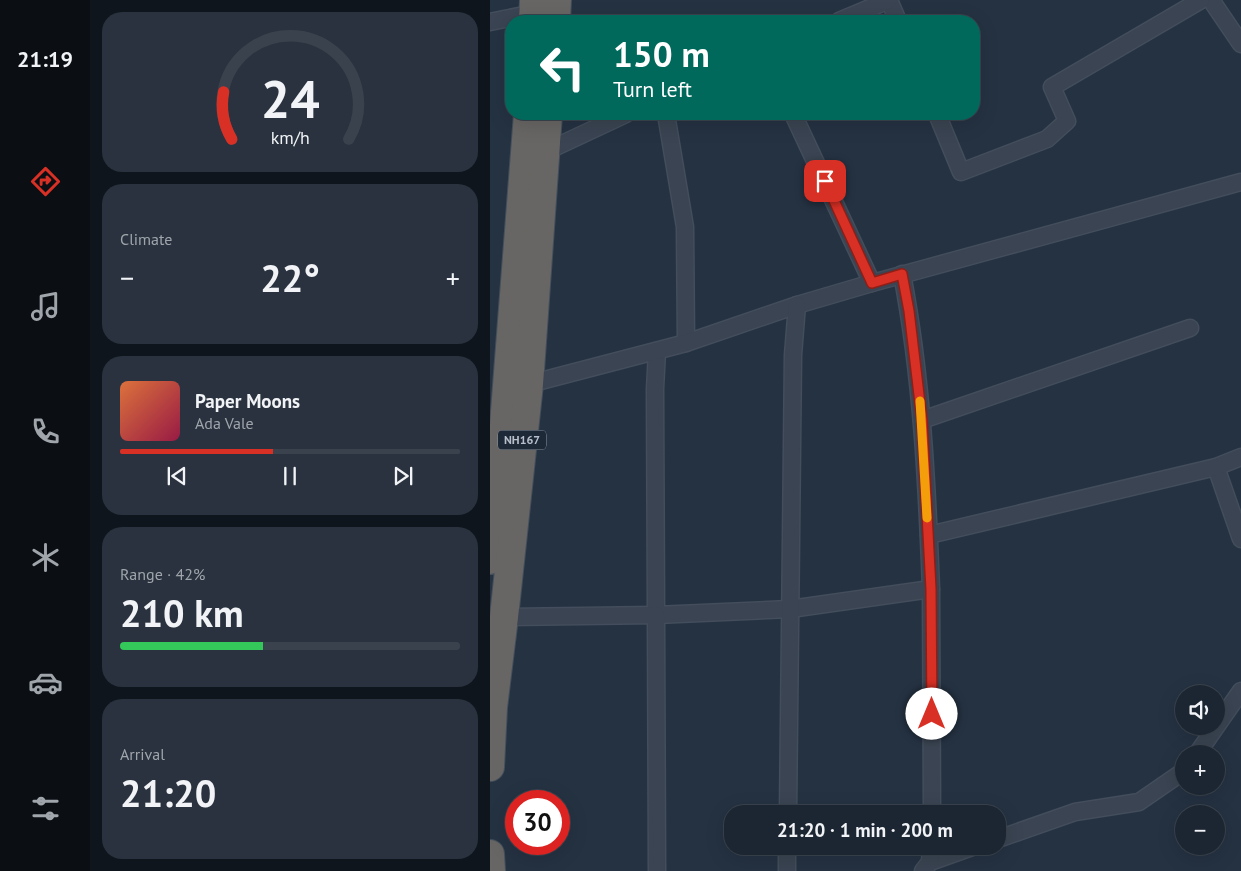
<!DOCTYPE html>
<html lang="en">
<head>
<meta charset="utf-8">
<style>
	body { margin:0; font-family:"PT Sans",sans-serif; background:#29323e; color:#f1f3f6; height:100vh; display:flex; flex-direction:column; font-size:19px; white-space:nowrap }
	* { box-sizing:border-box; margin:0 }
	p { font-size:16px; color:#a0a5ac }
	.icon { flex:none; width:28px; height:28px; fill:none; stroke:currentColor; stroke-width:2; stroke-linecap:round; stroke-linejoin:round }
	.map { position:relative; flex:1; overflow:hidden }
	.side { display:flex; flex-direction:column; gap:12px; padding:12px; background:#0f151c; width:400px }
	.side>* { flex:none }
	.banner { position:absolute; left:15px; top:15px; width:475px; height:105px; border-radius:20px; box-shadow:0 5px 20px #0002,0 0 0 1px #3a434d; background:#00695c; color:#fff; overflow:hidden }
	.controls { position:absolute; left:685px; top:685px; display:grid; gap:10px }
	.controls a { display:grid; place-items:center; width:50px; height:50px; border-radius:50%; background:#1c2632; box-shadow:0 5px 20px #0002,0 0 0 1px #3a434d; font-size:25px }
	.speed { position:absolute; left:15px; top:790px; display:flex; gap:10px; font-size:25px; font-weight:700; text-align:center }
	.speed>* { display:grid; place-content:center; width:65px; height:65px; border-radius:50%; background:#1c2632; box-shadow:0 5px 20px #0002,0 0 0 1px #3a434d; line-height:1 }
	.speed .limit { border:8px solid #d22; background:#fff; color:#111 }
	.pin { position:absolute; display:grid; place-items:center; width:42px; height:42px; color:#fff; margin:-21px; border-radius:10px; box-shadow:0 2px 8px #0006 }
	.me { position:absolute; width:55px; margin:-28px; rotate:0deg; stroke-linejoin:round; filter:drop-shadow(0 0 4px #0008) }
	.turn { display:flex; align-items:center; gap:18px; height:105px; padding:0 25px; font-size:22px }
	.turn .icon { width:65px; height:65px; stroke-width:2.5 }
	.turn b { display:block; font-size:35px; line-height:42px }
	.big { font-size:38px; font-weight:700; line-height:1.1 }
	.side .card { flex:1; display:flex; flex-direction:column; justify-content:center; gap:8px; min-width:0; padding:0 18px; border-radius:20px; background:#29323e }
	.side .dial { align-items:center; gap:0 }
	.dial svg { height:130px; overflow:visible; fill:none; stroke:#3a434d; stroke-width:7; stroke-linecap:round; text-anchor:middle }
	.dial text { fill:#f1f3f6; stroke:none }
	.song { display:flex; align-items:center; gap:15px }
	.cover { width:60px; height:60px; border-radius:8px; background:linear-gradient(135deg,hsl(20 70% 55%),hsl(340 70% 35%)) }
	.played { height:5px; border-radius:2px; background:linear-gradient(90deg,#d93025 45%,#3a434d 45%) }
	.keys { display:flex; justify-content:space-around; direction:ltr }
	.heat { display:flex; justify-content:space-between; align-items:center; font-size:28px; direction:ltr }
	.charge { height:8px; border-radius:4px; background:linear-gradient(90deg,#34c759 42%,#3a434d 0) }
	.trip { position:absolute; left:234px; top:805px; width:282px; height:50px; border-radius:20px; background:#1c2632; box-shadow:0 5px 20px #0002,0 0 0 1px #3a434d; font-weight:700; line-height:50px; text-align:center }
	main { display:flex; flex:1; min-height:0 }
	.tab-bar { display:flex; flex-direction:column; width:90px; justify-content:space-around; align-items:center; background:#0b0f14; color:#a0a5ac }
	.tab-bar .icon { width:35px; height:35px }
	.tab-bar .current { color:#d93025 }
	.tab-bar b { font-size:22px; color:#f1f3f6 }
	.map>svg:first-child { display:block }
</style>
</head>
<body>
<main>
<nav class="tab-bar">
<b>21:19</b>
<svg class="icon current" aria-label="directions" viewBox="0 0 24 24"><path d="M12 3l9 9-9 9-9-9zM9 14v-3h6M13 9l2 2-2 2"/></svg>
<svg class="icon" aria-label="music" viewBox="0 0 24 24"><path d="M9 18V5l10-2v13"/><circle cx="6" cy="18" r="3"/><circle cx="16" cy="16" r="3"/></svg>
<svg class="icon" aria-label="phone" viewBox="0 0 24 24"><path d="M5 4h4l2 5-3 2q2 4 5 5l2-3 5 2v4C11 20 4 13 5 4z"/></svg>
<svg class="icon" aria-label="climate" viewBox="0 0 24 24"><path d="M12 3v18M4 7l16 10M4 17L20 7"/></svg>
<svg class="icon" aria-label="car" viewBox="0 0 24 24"><path d="M5 17H2v-5l4-1 3-4h7l3 4 3 1v5h-3M9 17h6M6 11h13"/><circle cx="7" cy="17" r="2"/><circle cx="17" cy="17" r="2"/></svg>
<svg class="icon" aria-label="filters" viewBox="0 0 24 24"><path d="M4 7h16M4 17h16"/><circle cx="9" cy="7" r="2"/><circle cx="15" cy="17" r="2"/></svg>
</nav>
<section class="side">
<div class="card dial"><svg viewBox="0 0 100 80">
<path d="M14 69A42 42 0 1 1 86 69"/>
<path d="M14 69A42 42 0 0 1 9 40" stroke="#d93025"/>
<text x="50" y="56" font-size="32" font-weight="700">24</text>
<text x="50" y="72" font-size="11">km/h</text>
</svg></div>
<div class="card"><p>Climate</p>
<div class="heat"><a>−</a><b class="big">22°</b><a>+</a></div>
</div>
<div class="card">
<div class="song"><i class="cover"></i><div><b>Paper Moons</b><p>Ada Vale</p></div></div>
<div class="played"></div>
<div class="keys"><svg class="icon" aria-label="previous" viewBox="0 0 24 24"><path d="M18 5L8 12l10 7zM5 5v14"/></svg><svg class="icon" aria-label="pause" viewBox="0 0 24 24"><path d="M8 5v14M16 5v14"/></svg><svg class="icon" aria-label="next" viewBox="0 0 24 24"><path d="M6 5l10 7-10 7zM19 5v14"/></svg></div>
</div>
<div class="card"><p>Range · 42%</p><b class="big">210 km</b><div class="charge"></div></div>
<div class="card"><p>Arrival</p><b class="big">21:20</b></div>
</section>
<div class="map">
<svg width="751" height="871" viewBox="0 0 751 871">
	<rect width="100%" height="100%" fill="#253242"/>
	<g fill="none" stroke-linecap="round" stroke-linejoin="round">
		<defs>
			<g id="minor">
				<path d="M 399,0 L 408,21"/>
				<path d="M 721,0 L 751,44"/>
				<path d="M 349,21 L 399,0"/>
				<path d="M 0,22 L 44,13"/>
				<path d="M 176,114 L 195,227 L 196,343"/>
				<path d="M 303,114 L 382,283"/>
				<path d="M 447,114 L 471,172 L 557,139 L 577,121 L 562,87 L 711,0"/>
				<path d="M 57,151 L 136,114"/>
				<path d="M 167,351 L 165,389 L 166,615 L 300,609 L 441,589 C 437,484 432,378 412,274"/>
				<path d="M 39,384 L 196,343 L 307,305 L 382,283 L 751,182"/>
				<path d="M 432,420 L 700,328"/>
				<path d="M 726,467 L 751,539"/>
				<path d="M 439,535 L 726,467 L 751,457"/>
				<path d="M 441,589 L 442,814"/>
				<path d="M 14,617 L 166,615 L 167,871"/>
				<path d="M 707,754 L 751,691"/>
				<path d="M 298,814 L 303,355 L 307,305"/>
				<path d="M 508,839 L 585,812 L 649,802 L 694,771"/>
				<path d="M 440,862 L 485,846"/>
				<path d="M 297,871 L 297,846"/>
				<path d="M 433,871 L 440,862 L 441,846"/>
			</g>
			<g id="trunk">
				<path d="M 43,21 L 44,0"/>
				<path d="M 66,21 L 67,0"/>
				<path d="M 0,560 L 14,425 L 38,114"/>
				<path d="M 0,767 L 3,707 L 14,617 L 39,384 L 58,114"/>
				<path d="M 0,854 L 1,871"/>
			</g>
		</defs>
		<use href="#minor" stroke="#434d5b" stroke-width="19"/>
		<use href="#trunk" stroke="#444f5c" stroke-width="30"/>
		<use href="#minor" stroke="#3a4452" stroke-width="16"/>
		<use href="#trunk" stroke="#686664" stroke-width="28"/>
	</g>
	<g fill="none" stroke-linecap="round" stroke-linejoin="round">
		<defs>
			<path id="route" d="M 335,181 L 382,283 L 412,274 L 419,311 L 432,420 L 441,589 L 442,714"/>
		</defs>
		<use href="#route" stroke="#8d1f18" stroke-width="12"/>
		<use href="#route" stroke="#d93025" stroke-width="9"/>
		<path stroke="#f59e0b" stroke-width="9" d="M 430,401 L 437,518"/>
	</g>
	<g text-anchor="middle" stroke-width="5" stroke-linejoin="round" paint-order="stroke">
		<rect fill="#1e2937" stroke="#89929f" stroke-width="1" x="8" y="430.5" width="48" height="19" rx="4"/>
		<g font-size="12" font-weight="bold" fill="#b7bfcc">
			<text x="32" y="444">NH167</text>
		</g>
	</g>
</svg>
<div class="controls">
<a><svg class="icon" aria-label="sound" viewBox="0 0 24 24"><path d="M4 9h4l5-4v14l-5-4H4zM17 9q2 3 0 6"/></svg></a>
<a>+</a>
<a>−</a>
</div>
<div class="speed"><div class="limit">30</div></div>
<div class="pin" style="left:335px;top:181px;background:#d93025"><svg class="icon" aria-label="arrive" viewBox="0 0 24 24"><path d="M6 21V4h12l-3 4 3 4H6"/></svg></div>
<svg class="me" style="left:442px;top:714px" viewBox="-20 -20 40 40"><circle r="19" fill="#fff"/><path d="M0-13L10 11 0 6-10 11z" fill="#d93025"/></svg>
<div class="trip">21:20 · 1 min · 200 m</div>
<div class="banner">
<div class="turn"><svg class="icon" aria-label="left" viewBox="0 0 24 24"><path d="M17 20v-9H6M10 6l-5 5 5 5"/></svg><div><b>150 m</b>Turn left</div></div>
</div>
</div>
</main>
</body>
</html>
